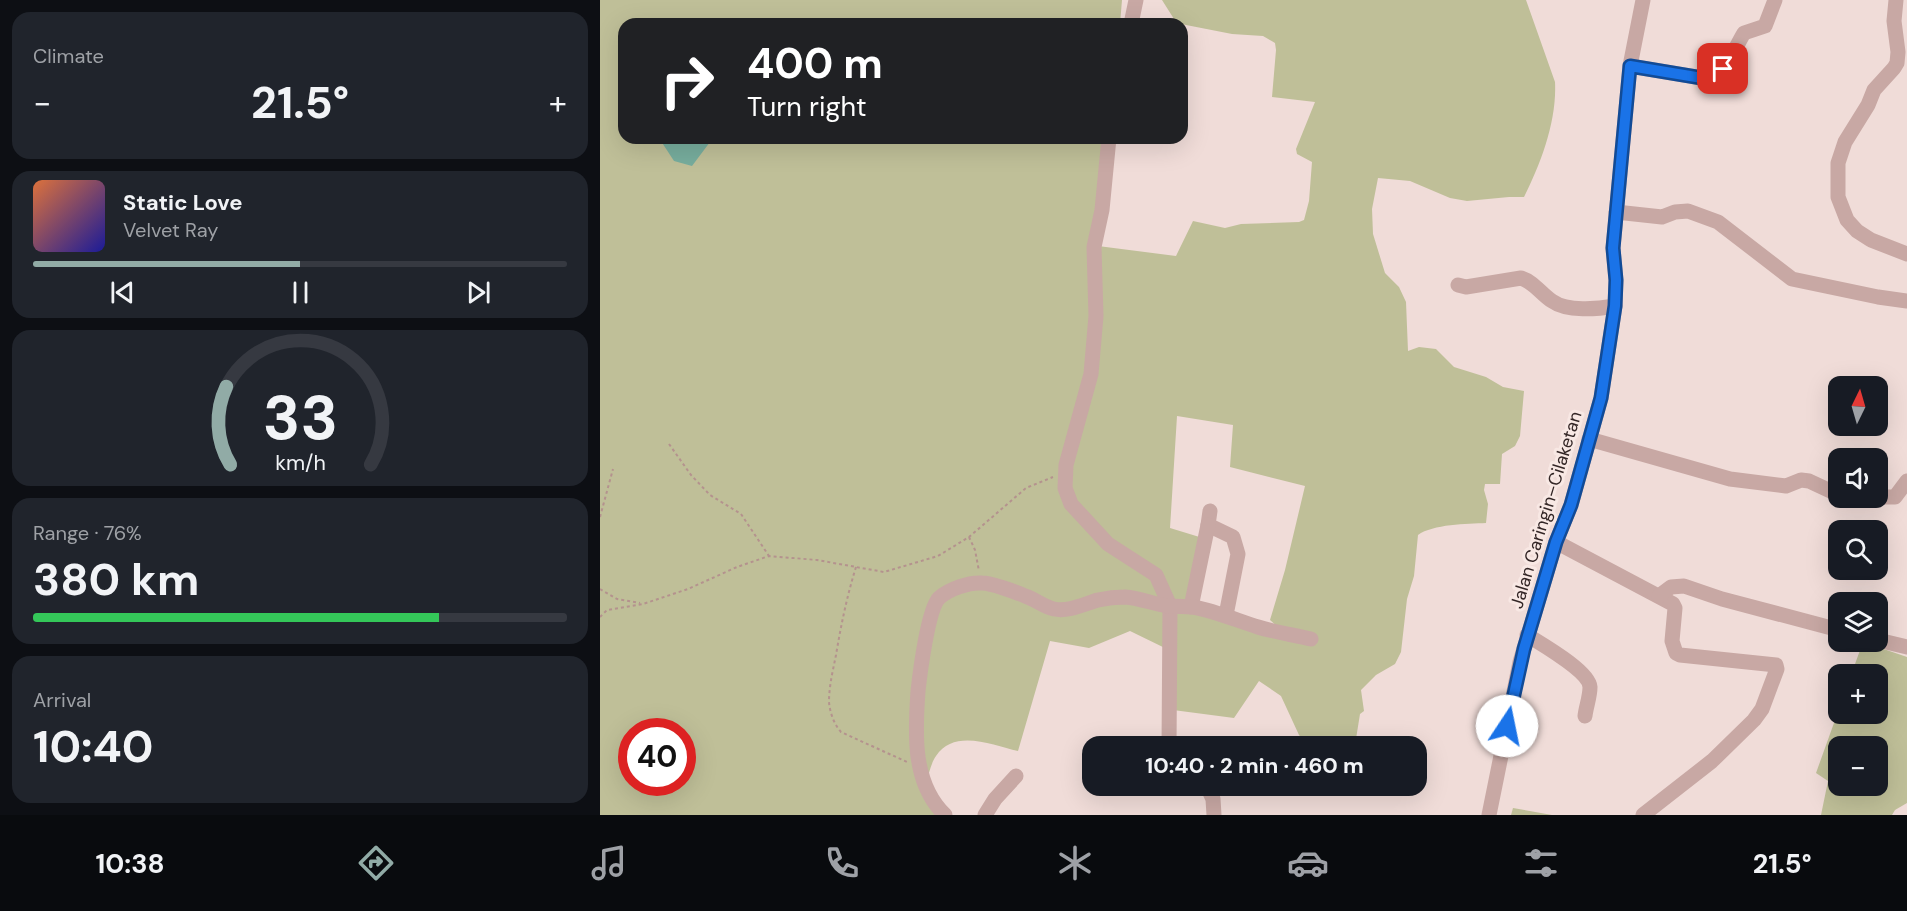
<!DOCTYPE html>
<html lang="en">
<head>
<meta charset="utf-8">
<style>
	body { margin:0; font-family:"DM Sans",sans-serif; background:#20242c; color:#f1f3f6; height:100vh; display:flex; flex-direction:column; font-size:22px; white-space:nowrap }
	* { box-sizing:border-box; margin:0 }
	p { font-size:20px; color:#9ea1a6 }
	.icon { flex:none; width:33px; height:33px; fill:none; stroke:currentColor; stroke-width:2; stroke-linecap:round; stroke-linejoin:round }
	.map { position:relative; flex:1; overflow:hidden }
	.side { display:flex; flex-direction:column; gap:12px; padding:12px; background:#0d0f14; width:600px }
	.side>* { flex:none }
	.hud { position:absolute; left:18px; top:18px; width:570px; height:126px; border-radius:18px; box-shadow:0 6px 24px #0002; background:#202124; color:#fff; overflow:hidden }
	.needle { width:39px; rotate:5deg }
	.controls { position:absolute; left:1228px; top:376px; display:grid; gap:12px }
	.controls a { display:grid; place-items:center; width:60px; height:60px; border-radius:12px; background:#171b24; box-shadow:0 6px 24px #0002; font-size:30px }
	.speed { position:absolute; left:18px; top:718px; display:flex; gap:12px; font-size:30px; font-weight:700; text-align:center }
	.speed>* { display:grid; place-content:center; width:78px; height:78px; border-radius:50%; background:#171b24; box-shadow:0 6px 24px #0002; line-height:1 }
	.speed .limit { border:9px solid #d22; background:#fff; color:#111 }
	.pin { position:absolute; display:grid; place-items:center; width:51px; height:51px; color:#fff; margin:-26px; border-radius:12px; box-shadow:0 3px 9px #0006 }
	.me { position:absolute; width:66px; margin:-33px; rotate:11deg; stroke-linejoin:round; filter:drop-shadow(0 0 4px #0008) }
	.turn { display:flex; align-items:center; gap:21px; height:126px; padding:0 30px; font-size:27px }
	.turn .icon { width:78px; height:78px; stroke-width:2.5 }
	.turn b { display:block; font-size:42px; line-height:51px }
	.big { font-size:45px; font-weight:700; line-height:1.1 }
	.side .tile { flex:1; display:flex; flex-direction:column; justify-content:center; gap:9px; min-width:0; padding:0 21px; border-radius:18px; background:#20242c }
	.side .dial { align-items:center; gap:0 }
	.dial svg { height:156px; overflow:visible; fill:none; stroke:#363941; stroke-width:7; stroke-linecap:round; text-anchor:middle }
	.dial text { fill:#f1f3f6; stroke:none }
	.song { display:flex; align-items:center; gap:18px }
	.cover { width:72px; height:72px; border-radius:9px; background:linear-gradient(135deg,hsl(20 70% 55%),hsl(240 70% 35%)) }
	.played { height:6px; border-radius:3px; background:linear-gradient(90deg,#91aba6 50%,#363941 50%) }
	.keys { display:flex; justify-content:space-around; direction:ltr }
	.heat { display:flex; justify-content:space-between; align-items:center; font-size:33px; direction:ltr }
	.charge { height:9px; border-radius:4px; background:linear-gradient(90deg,#34c759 76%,#363941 0) }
	.trip { position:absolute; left:482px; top:736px; width:345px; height:60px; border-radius:18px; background:#171b24; box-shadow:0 6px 24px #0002; font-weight:700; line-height:60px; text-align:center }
	.menu { display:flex; height:96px; justify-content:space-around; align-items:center; background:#090b0e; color:#9ea1a6 }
	.menu .icon { width:42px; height:42px }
	.menu .current { color:#91aba6 }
	.menu b { font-size:27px; color:#f1f3f6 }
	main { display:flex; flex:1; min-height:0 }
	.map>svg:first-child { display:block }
</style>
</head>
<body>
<main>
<section class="side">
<div class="tile"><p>Climate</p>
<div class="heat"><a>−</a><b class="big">21.5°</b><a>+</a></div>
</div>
<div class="tile">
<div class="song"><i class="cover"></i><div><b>Static Love</b><p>Velvet Ray</p></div></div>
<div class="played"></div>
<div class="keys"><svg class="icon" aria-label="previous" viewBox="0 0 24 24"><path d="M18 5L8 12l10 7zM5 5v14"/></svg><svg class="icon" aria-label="pause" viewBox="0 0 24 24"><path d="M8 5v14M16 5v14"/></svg><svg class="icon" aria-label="next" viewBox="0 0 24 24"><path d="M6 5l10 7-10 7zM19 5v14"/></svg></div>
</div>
<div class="tile dial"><svg viewBox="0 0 100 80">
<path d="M14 69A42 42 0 1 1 86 69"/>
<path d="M14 69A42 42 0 0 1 12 29" stroke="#91aba6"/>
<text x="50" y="56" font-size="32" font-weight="700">33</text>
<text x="50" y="72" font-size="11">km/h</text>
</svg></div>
<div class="tile"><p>Range · 76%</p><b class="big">380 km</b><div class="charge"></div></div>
<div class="tile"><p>Arrival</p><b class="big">10:40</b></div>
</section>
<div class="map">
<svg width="1307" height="815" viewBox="0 0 1307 815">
	<rect width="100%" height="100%" fill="#f0dcd8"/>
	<g fill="#bfbf98" fill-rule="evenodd">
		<path d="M 0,0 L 522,0 L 520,24 L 24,24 L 24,138 L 509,138 L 498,246 L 576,256 L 593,221 L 625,228 L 641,224 L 699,222 L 704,220 L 709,201 L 712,162 L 697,154 L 696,149 L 715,102 L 672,97 L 676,50 L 675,43 L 663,36 L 632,34 L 581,24 L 574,19 L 562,0 L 926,0 L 955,82 C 957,121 941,163 924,197 L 909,197 L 867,201 L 850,198 L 810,181 L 778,178 L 772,209 L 773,234 L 785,273 L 799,287 L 806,302 L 808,351 L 819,347 L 836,349 L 854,367 L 886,377 L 903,387 L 924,391 L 920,436 L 915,446 L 902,454 L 900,484 L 885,484 L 884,490 L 888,504 L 886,523 C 867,524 833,524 818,535 L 814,576 L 807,599 L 801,652 L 795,664 L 776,675 L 761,690 L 764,711 L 760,714 L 755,745 L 716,746 L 705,742 L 699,735 L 681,696 L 659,681 L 634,718 L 573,710 L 569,650 L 530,631 L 489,648 L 450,641 L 418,751 C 393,745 354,728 336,756 C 331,763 329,774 326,782 L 345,815 L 0,815 ZM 577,416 L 633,425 L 630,467 L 705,486 L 685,570 L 670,620 L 680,629 L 589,604 L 606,539 L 570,528 ZM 32,732 L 82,732 L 82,783 L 32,783 Z"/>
		<path d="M 1263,642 L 1307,657 L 1307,803 L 1295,810 L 1292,815 L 1221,815 L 1228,781 L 1216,773 L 1239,709 L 1239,714 L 1278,714 L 1278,675 L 1251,675 ZM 1239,747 L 1278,747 L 1278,786 L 1239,786 Z"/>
		<path d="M 913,808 L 952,815 L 911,815 Z"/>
	</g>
	<path fill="#77ad9d" d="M 59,138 L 113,138 L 92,166 L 74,161 Z"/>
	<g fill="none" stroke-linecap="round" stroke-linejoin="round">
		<g stroke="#b4928e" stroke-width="2" stroke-dasharray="3 3" stroke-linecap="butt">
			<path d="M 69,444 L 91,475 L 110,495 L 141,514 L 169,556"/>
			<path d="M 0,517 L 13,469"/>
			<path d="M 369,537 L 375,550 L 379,571"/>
			<path d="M 256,567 C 247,596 241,625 236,655 C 233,670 229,686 229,702 C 230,713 234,724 241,732 L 307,762"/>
			<path d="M 0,589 L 17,599 L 40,603"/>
			<path d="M 0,617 L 7,610 L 43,604 L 88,589 L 137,567 L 169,556 L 217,560 L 284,572 L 338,556 L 369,537 L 426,488 L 453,477"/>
		</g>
		<g stroke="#c8a8a4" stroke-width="15">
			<path d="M 1296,0 L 1294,21 L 1298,52 L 1297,63 L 1294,68 L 1274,90 L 1268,105 L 1245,142 L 1238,163 L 1238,197 L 1247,220 L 1257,231 L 1271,240 L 1307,254"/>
			<path d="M 531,24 L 536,0"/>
			<path d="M 1030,66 L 1102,78 C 1127,73 1132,53 1144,33 L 1165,26 L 1175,0"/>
			<path d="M 509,138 L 502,210 L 494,247 L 496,316 L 491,374 L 466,465 L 465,488 L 471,504 L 508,544 L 556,575 L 570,606 L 569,747"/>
			<path d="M 1016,212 L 1062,217 L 1075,212 L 1088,211 L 1118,222 L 1192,279 L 1278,297 L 1307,301"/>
			<path d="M 858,285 L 866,287 L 921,278 C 934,282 941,294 952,301 C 967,312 998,309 1015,306"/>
			<path d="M 989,439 L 1130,479 L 1186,486 L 1201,480 L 1209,481 L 1239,495"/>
			<path d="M 1278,497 L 1295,497 L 1307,481"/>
			<path d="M 610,511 L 608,525 L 633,537 L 638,554 L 626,615"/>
			<path d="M 956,542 L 1073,604 L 1075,608 L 1072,641 L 1076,653 L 1080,655 L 1176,665 L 1177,669 L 1162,709 L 1154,720 L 1112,761 L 1043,815"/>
			<path d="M 1059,596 L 1071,587 L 1084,586 L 1122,599 L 1239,630"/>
			<path d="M 591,607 L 608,525"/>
			<path d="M 927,635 C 941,644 989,671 990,687 C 990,697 986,707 985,716"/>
			<path d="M 1278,640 L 1307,647"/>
			<path d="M 607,786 L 613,799 L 614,815"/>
			<path d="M 345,815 C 312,783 315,733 318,691 C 320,673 328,609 339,598 C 349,589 369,582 382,583 C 391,583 416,592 425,596 C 435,599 444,607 454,609 C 469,612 484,604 498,600 C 507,598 517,597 525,597 C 541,598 555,605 570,606 C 578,607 585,606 593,607 C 615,611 636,620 658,627 C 675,632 694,635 711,639"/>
			<path d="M 385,815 L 395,799 L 416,776"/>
			<path d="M 889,815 L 920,662 L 956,542 L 971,505 L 1001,398 L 1015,306 L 1016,281 L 1013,248 L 1030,66 L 1043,0"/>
		</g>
	</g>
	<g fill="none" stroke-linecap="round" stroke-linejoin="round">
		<defs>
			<path id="route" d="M 907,726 L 924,649 L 956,542 L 971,505 L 1001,398 L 1015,306 L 1016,280 L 1013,248 L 1030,66 L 1102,78 L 1113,75 L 1123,69"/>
		</defs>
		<use href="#route" stroke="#114b97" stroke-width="15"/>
		<use href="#route" stroke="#1a73e8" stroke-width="10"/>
	</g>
	<g text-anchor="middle" stroke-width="6" stroke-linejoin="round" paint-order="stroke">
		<g font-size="18" fill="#332626" stroke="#f8e8e4">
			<text transform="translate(946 510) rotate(-73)" y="6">Jalan Caringin–Cilaketan</text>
		</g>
	</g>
</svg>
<div class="controls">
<a><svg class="needle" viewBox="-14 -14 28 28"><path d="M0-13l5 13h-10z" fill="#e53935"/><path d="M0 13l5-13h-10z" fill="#9ea1a6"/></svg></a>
<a><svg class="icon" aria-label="sound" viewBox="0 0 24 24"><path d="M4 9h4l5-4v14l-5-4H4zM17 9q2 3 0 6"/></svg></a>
<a><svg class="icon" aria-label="search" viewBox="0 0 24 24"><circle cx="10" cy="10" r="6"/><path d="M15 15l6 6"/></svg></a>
<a><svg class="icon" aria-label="layers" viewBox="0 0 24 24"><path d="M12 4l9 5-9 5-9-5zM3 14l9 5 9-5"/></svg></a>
<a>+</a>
<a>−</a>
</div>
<div class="speed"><div class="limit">40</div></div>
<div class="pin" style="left:1123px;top:69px;background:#d93025"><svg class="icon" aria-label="arrive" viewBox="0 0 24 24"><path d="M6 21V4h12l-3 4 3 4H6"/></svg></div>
<svg class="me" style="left:907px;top:726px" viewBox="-20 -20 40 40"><circle r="19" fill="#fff"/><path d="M0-13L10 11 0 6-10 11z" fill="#1a73e8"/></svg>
<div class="trip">10:40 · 2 min · 460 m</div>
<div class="hud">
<div class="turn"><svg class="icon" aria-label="right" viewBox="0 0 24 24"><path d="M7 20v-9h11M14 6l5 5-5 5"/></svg><div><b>400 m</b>Turn right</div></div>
</div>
</div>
</main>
<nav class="menu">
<b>10:38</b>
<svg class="icon current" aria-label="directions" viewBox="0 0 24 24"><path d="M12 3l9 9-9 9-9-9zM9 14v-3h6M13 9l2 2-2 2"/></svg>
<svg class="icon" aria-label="music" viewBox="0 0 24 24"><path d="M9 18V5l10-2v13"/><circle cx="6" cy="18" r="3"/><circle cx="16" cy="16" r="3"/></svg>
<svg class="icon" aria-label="phone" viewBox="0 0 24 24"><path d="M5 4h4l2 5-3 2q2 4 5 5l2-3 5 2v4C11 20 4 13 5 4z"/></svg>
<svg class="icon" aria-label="climate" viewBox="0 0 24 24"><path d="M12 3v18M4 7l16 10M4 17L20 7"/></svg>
<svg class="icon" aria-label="car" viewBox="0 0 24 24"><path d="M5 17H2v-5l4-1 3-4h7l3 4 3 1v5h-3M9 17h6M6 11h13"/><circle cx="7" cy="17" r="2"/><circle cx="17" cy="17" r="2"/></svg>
<svg class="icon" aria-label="filters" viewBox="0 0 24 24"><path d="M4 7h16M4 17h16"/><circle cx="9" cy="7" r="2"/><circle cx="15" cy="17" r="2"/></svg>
<b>21.5°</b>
</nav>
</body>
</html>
